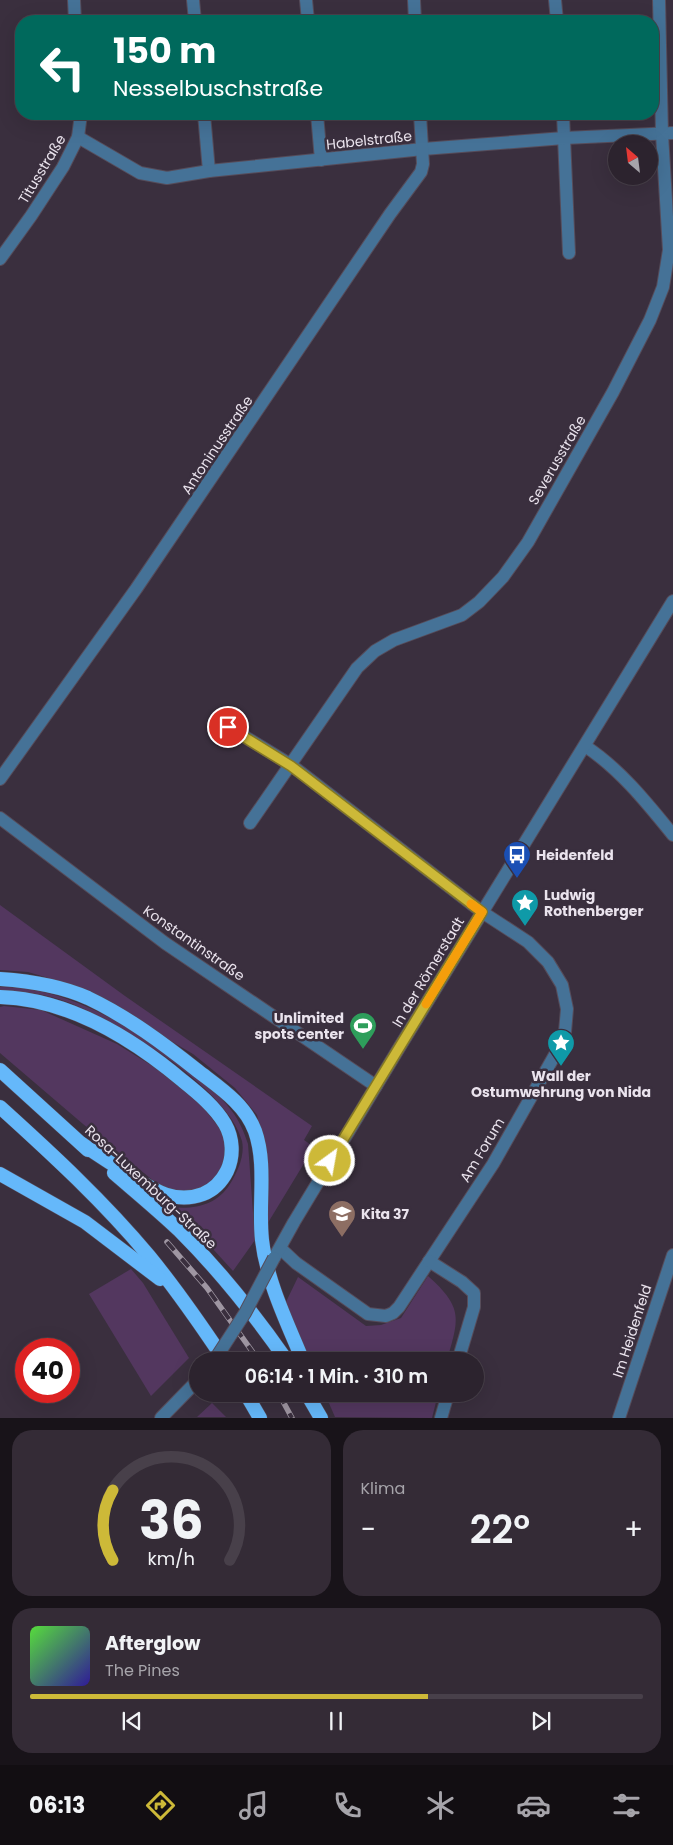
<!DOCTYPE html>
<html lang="de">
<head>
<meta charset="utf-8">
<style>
	body { margin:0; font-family:Poppins,sans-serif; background:#342b36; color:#f1f3f6; height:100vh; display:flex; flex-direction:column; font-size:19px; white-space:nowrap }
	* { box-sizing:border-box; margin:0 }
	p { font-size:16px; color:#a6a4aa }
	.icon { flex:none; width:28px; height:28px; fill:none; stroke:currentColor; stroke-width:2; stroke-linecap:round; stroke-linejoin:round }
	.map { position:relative; height:1418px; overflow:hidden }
	.side { display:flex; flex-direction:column; gap:12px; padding:12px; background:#181319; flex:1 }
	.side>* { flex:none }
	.top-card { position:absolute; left:15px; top:15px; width:644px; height:105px; border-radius:20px; box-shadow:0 5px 20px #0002,0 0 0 1px #48404a; background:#00695c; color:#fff; overflow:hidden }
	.needle { width:32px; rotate:332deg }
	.tools { position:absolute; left:608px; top:135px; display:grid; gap:10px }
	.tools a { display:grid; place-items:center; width:50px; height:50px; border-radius:50%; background:#2c232e; box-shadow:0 5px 20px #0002,0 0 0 1px #48404a; font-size:25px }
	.speed { position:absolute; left:15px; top:1338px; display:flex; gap:10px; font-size:25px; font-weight:700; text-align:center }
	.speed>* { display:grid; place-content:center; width:65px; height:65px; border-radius:50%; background:#2c232e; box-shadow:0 5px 20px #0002,0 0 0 1px #48404a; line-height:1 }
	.speed .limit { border:8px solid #d22; background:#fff; color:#111 }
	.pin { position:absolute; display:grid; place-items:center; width:42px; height:42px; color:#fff; margin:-21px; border:2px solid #fff; border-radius:50%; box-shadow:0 1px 5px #0007 }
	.me { position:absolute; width:55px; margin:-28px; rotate:32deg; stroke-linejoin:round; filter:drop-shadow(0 0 4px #0008) }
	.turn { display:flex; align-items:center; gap:18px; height:105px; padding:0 15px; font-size:22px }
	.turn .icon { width:65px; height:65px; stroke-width:2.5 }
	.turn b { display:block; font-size:35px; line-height:42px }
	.big { font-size:38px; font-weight:600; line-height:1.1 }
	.side .widget { flex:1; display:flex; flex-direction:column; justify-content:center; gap:8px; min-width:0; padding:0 18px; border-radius:20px; background:#342b36 }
	.side .dial { align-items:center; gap:0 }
	.dial svg { height:130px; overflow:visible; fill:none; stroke:#48404a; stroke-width:7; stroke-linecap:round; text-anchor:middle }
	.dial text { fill:#f1f3f6; stroke:none }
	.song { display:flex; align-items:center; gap:15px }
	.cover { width:60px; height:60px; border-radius:8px; background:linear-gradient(135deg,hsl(110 70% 55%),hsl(250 70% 35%)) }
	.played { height:5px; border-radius:2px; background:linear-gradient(90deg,#cdb938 65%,#48404a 65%) }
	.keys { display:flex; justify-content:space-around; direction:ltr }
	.heat { display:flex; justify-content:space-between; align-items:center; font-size:28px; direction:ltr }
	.side .tiles { flex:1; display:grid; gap:12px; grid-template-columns:1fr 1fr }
	.widget:last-child { grid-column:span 2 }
	.trip { position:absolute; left:189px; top:1352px; width:295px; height:50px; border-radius:25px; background:#2c232e; box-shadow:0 5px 20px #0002,0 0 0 1px #48404a; font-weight:600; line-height:50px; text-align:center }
	.tab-bar { display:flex; height:80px; justify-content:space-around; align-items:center; background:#120e12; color:#a6a4aa }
	.tab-bar .icon { width:35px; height:35px }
	.tab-bar .current { color:#cdb938 }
	.tab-bar b { font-size:22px; color:#f1f3f6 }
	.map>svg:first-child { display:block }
</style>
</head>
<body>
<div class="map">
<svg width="673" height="1418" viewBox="0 0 673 1418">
	<rect width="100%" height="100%" fill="#3a2f3e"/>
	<g fill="#53375f">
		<path d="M 0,905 L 125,996 L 312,1126 L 304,1140 L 314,1147 L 266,1226 L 265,1151 L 257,1115 L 235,1088 L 193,1054 L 79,987 L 28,972 L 0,970 Z"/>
		<path d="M 0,987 C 27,987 53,993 78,1003 C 119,1019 154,1045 188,1072 C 203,1083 220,1095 231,1110 C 239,1120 244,1132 248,1144 L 255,1240 L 233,1271 L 203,1238 L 171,1207 C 194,1210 217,1205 230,1184 C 238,1171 245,1155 242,1141 C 229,1089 115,1019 67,1002 C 46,994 23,991 0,990 Z"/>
		<path d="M 4,1006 L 41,1010 L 117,1044 L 154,1067 L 188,1094 L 204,1108 L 220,1129 L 227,1146 L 221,1171 L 211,1183 L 199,1189 L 181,1192 L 165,1190 L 83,1124 L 0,1053 L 0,1007 Z"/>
		<path d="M 131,1269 L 143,1283 L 189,1358 L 151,1396 L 89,1294 Z"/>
		<path d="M 428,1276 C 464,1308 459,1319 447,1361 L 310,1361 L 285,1304 L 298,1277 L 366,1326 L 381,1325 L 401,1318 Z"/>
		<path d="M 325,1394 L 438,1394 L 432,1418 L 335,1417 Z"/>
		<path d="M 212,1403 L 226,1417 L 197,1417 Z"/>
	</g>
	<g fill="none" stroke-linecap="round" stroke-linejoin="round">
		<defs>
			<g id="minor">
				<path d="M 74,0 L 75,21"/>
				<path d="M 193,0 L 195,21"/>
				<path d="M 306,0 L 308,21"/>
				<path d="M 414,0 L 415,21"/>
				<path d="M 555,0 L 557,21"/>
				<path d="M 204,114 L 209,171"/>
				<path d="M 317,114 L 321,160"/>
				<path d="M 563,114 L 569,253"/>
				<path d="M 78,137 L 140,173 L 167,178 L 209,171 L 423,149 L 564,138 L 673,133"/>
				<path d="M 0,259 L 31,216 L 63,167 L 78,137 L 81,114"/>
				<path d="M 219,721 L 291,765 L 482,912 L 528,942 L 548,962 L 562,985 L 567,1009 L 565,1032 L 556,1053 L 493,1164 L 399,1307 L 393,1313 L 386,1316 L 368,1314 L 296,1263 L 280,1248"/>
				<path d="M 585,746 C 620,769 647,803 673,835"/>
				<path d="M 0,779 L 136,589 L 390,214 L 421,172 L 423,164 L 420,114"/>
				<path d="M 0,818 L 165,943 L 376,1086"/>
				<path d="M 250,823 L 357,668 L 375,651 L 394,640 L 462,615 L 479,602 L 503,577 L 528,542 L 613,392 L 650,320 L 663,287 L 669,250 L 662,134 L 659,0"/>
				<path d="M 429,1261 L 462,1282 L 474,1293 L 474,1307 L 458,1361"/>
				<path d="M 441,1418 L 448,1394"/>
				<path d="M 619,1418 L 673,1255"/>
			</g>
			<g id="tertiary">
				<path d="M 274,1258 L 294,1222 L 399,1048 L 673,601"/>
				<path d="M 161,1418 L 198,1380"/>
			</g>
			<g id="trunk">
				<path d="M 0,979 C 30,981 61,986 88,998 C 128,1017 164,1044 198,1071 C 220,1088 245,1104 255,1131 C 267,1165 258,1204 262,1240 C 267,1282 287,1322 303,1361"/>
				<path d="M 0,997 C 68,999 132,1038 183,1081 C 198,1093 215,1107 225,1124 C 233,1138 234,1156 227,1171 C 222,1181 213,1190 203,1194 C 172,1206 148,1186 123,1171 C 109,1162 95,1153 82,1144"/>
				<path d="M 0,1070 L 88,1150"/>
				<path d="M 0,1107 C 52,1154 104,1202 149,1256 C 176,1289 201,1325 225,1361"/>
				<path d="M 114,1173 C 136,1192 159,1211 180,1231 C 220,1271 255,1315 287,1361"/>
				<path d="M 0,1174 L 85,1222 L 160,1279"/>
				<path d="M 246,1394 L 260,1418"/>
				<path d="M 307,1394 L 321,1418"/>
			</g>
		</defs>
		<use href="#minor" stroke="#564c5a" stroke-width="14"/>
		<use href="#tertiary" stroke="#564c5a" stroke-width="14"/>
		<use href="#trunk" stroke="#564c5a" stroke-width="15"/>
		<use href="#minor" stroke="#457297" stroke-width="12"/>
		<use href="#tertiary" stroke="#457297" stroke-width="12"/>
		<use href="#trunk" stroke="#65b8fa" stroke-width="14"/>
		<defs>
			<g id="rail">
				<path d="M 167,1242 L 207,1288 L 259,1361"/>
				<path d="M 279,1394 L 292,1418"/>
			</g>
		</defs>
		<use href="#rail" stroke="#9f96a2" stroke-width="5.5"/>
		<use href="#rail" stroke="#3a2f3e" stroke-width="4" stroke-dasharray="11" stroke-linecap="butt"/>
		<defs>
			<path id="tertiary-bridge" d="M 214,1361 L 245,1313 L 274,1258"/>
		</defs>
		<use href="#tertiary-bridge" stroke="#564c5a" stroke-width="14" stroke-linecap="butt"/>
		<use href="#tertiary-bridge" stroke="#457297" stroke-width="12"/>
	</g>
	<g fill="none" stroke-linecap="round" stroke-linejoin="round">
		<defs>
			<path id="route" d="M 228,727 L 291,766 L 482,912 L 330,1161"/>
		</defs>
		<use href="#route" stroke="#857824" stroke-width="12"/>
		<use href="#route" stroke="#cdb938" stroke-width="9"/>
		<path stroke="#f59e0b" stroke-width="9" d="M 426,1004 L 482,912 L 471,904"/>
	</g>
	<defs>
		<symbol id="bus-pin" viewBox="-11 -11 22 30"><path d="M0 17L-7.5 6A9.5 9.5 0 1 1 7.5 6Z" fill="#1a4fb4" stroke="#3a2f3e"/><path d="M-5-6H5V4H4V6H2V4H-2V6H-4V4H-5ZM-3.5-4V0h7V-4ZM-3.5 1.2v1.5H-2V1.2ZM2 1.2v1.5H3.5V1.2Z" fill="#fff"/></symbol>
		<symbol id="sight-pin" viewBox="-11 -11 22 30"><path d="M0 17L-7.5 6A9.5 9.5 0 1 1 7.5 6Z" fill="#0f9aa8" stroke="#3a2f3e"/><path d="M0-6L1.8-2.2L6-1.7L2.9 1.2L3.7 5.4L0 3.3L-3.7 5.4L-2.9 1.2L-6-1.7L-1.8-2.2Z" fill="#fff"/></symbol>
		<symbol id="stadium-pin" viewBox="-11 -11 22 30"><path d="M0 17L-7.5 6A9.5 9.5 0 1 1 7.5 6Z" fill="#2e9e5b" stroke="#3a2f3e"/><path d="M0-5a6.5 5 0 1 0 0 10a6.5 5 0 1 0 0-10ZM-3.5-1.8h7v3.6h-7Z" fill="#fff"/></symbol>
		<symbol id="school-pin" viewBox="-11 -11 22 30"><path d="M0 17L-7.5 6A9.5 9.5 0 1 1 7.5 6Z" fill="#8d6e63" stroke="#3a2f3e"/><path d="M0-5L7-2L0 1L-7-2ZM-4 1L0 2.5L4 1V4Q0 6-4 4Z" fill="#fff"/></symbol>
	</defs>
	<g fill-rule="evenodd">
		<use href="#bus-pin" x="501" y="839" width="32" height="43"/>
		<use href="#sight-pin" x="509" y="887" width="32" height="43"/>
		<use href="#stadium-pin" x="347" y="1010" width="32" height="43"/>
		<use href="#sight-pin" x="545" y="1027" width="32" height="43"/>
		<use href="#school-pin" x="326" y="1198" width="32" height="43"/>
	</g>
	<g text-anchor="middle" stroke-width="5" stroke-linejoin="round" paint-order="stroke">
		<g font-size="14" fill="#eae3ed" stroke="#3a2f3e">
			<text transform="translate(369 140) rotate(-6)" y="5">Habelstraße</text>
			<text transform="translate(42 169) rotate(-59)" y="5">Titusstraße</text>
			<text transform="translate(217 445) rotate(-56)" y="5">Antoninusstraße</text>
			<text transform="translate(557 460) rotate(-60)" y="5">Severusstraße</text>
			<text transform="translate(194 943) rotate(35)" y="5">Konstantinstraße</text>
			<text transform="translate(428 972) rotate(-59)" y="5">In der Römerstadt</text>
			<text transform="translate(482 1150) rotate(-59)" y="5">Am Forum</text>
			<text transform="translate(151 1187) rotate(43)" y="5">Rosa-Luxemburg-Straße</text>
			<text transform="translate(632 1331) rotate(-72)" y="5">Im Heidenfeld</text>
		</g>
		<g font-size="14" font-weight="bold" fill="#eae3ed" stroke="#3a2f3e" text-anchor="start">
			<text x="536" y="860">Heidenfeld</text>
			<text x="544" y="900">Ludwig<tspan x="544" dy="16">Rothenberger</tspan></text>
			<text x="344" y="1023" text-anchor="end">Unlimited<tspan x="344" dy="16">spots center</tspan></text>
			<text x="561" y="1081" text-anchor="middle">Wall der<tspan x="561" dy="16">Ostumwehrung von Nida</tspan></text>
			<text x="361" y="1219">Kita 37</text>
		</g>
	</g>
</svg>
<div class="tools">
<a><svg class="needle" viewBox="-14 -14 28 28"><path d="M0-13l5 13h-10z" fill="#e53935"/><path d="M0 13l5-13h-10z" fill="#a6a4aa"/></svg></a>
</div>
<div class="speed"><div class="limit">40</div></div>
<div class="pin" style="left:228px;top:727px;background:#d93025"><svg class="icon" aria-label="arrive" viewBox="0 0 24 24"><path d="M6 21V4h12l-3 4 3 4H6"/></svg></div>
<svg class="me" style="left:330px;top:1161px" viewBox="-20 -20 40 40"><circle r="17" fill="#cdb938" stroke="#fff" stroke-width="3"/><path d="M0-11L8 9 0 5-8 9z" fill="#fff"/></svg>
<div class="trip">06:14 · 1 Min. · 310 m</div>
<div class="top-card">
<div class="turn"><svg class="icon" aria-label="left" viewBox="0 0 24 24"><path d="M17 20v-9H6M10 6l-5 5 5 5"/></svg><div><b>150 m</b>Nesselbuschstraße</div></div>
</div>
</div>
<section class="side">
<div class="tiles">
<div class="widget dial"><svg viewBox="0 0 100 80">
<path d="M14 69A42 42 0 1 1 86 69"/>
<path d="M14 69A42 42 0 0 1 14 26" stroke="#cdb938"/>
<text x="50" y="56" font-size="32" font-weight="700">36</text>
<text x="50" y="72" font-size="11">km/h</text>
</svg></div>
<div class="widget"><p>Klima</p>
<div class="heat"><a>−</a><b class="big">22°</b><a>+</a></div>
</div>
<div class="widget">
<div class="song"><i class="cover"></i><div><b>Afterglow</b><p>The Pines</p></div></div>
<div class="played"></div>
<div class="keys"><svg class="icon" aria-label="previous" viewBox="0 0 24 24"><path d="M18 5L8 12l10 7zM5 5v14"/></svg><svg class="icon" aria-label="pause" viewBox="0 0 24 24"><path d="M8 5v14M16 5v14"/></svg><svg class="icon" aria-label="next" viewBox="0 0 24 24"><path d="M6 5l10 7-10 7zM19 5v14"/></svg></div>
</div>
</div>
</section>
<nav class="tab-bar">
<b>06:13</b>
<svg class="icon current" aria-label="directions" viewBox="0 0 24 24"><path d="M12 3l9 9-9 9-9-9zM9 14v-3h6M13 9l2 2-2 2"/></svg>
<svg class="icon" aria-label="music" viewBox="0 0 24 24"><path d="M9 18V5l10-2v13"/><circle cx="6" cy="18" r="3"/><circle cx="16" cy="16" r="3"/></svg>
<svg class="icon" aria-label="phone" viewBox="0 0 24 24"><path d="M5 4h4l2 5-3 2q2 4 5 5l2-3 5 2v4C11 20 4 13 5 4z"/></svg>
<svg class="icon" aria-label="climate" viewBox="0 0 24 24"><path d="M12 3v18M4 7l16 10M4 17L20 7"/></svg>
<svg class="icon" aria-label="car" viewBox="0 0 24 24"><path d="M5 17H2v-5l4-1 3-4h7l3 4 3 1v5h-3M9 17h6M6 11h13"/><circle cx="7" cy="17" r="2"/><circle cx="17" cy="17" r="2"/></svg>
<svg class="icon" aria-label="filters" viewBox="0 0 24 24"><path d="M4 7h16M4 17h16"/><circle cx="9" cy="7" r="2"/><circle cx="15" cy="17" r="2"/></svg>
</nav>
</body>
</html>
